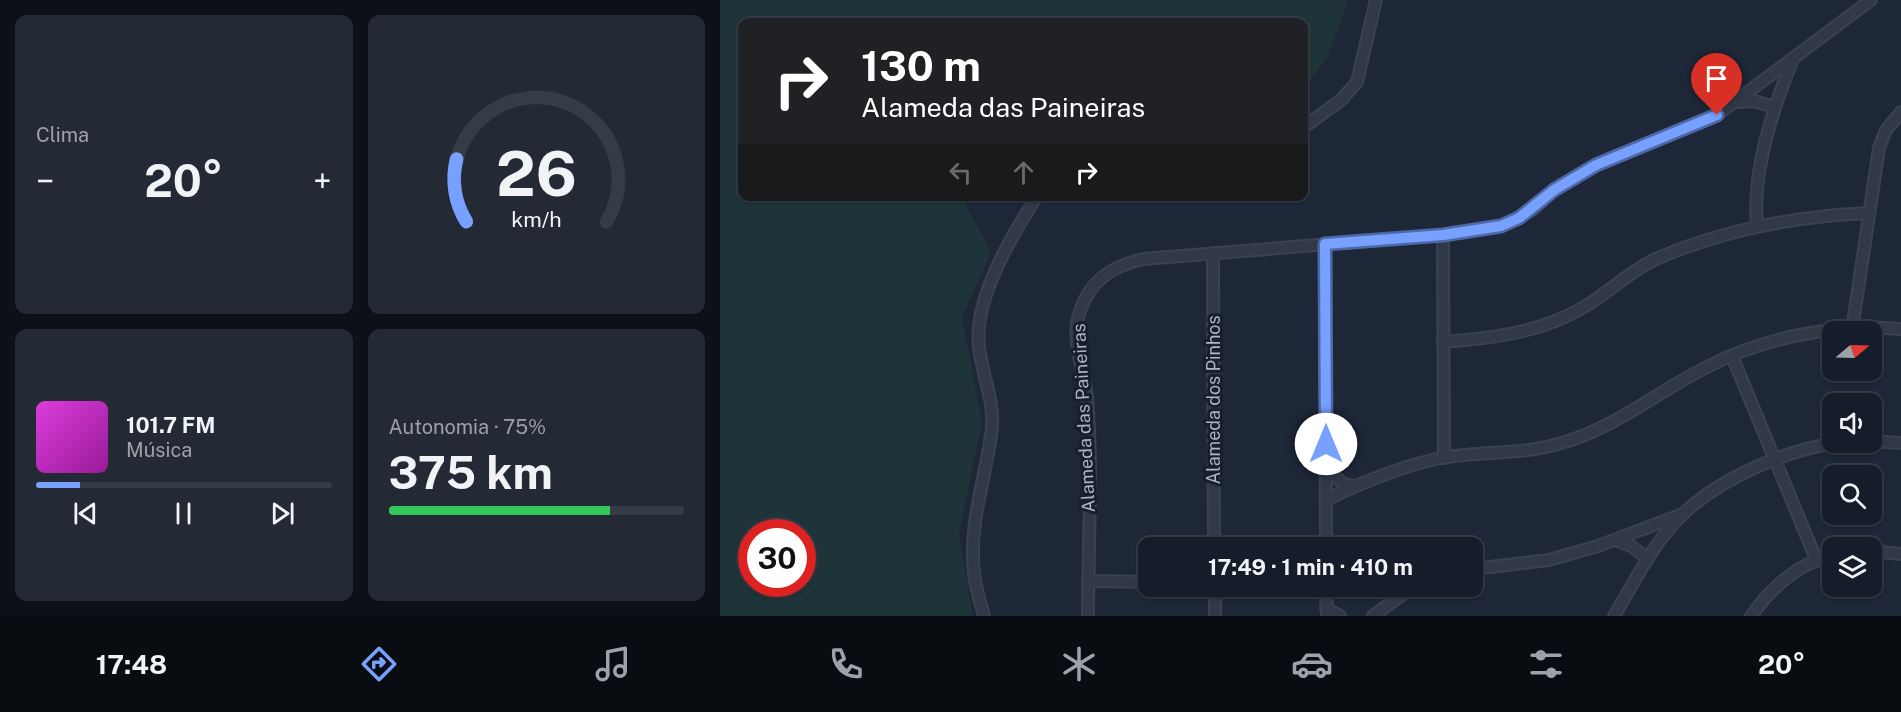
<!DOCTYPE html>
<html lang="pt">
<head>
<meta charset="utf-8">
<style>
	body { margin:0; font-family:"Public Sans",sans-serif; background:#232a36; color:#f1f3f6; height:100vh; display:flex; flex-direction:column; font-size:22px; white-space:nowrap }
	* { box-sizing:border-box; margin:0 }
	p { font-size:20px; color:#9ea2a8 }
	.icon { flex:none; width:33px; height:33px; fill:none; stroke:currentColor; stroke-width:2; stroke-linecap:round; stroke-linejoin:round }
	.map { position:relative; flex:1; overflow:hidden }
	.details { display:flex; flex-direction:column; gap:15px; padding:15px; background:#0c1017; width:720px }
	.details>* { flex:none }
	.top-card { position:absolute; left:18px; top:18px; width:570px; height:183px; border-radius:12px; box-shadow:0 2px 4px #0004,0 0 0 2px #353b47; background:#202124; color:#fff; overflow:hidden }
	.needle { width:39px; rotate:71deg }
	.buttons { position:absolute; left:1102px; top:321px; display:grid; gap:12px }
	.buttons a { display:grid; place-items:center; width:60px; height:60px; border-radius:12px; background:#161d2a; box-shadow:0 2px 4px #0004,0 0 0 2px #353b47; font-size:30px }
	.speed { position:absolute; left:18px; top:519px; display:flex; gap:12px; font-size:30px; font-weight:700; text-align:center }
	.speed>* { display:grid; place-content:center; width:78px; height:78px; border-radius:50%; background:#161d2a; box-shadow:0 2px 4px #0004,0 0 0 2px #353b47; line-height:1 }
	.speed .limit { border:9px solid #d22; background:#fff; color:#111 }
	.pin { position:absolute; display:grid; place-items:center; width:51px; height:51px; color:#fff; margin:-62px -26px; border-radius:50% 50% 50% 0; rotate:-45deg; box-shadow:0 0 6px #0007 }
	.pin .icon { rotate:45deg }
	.me { position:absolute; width:66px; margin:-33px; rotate:0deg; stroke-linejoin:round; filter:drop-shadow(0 0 4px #0008) }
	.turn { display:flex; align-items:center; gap:21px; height:126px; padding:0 24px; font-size:27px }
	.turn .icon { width:78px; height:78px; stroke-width:2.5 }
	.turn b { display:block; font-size:42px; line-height:51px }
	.lanes { display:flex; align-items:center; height:57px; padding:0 24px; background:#0003; justify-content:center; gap:30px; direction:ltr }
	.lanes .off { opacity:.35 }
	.big { font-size:45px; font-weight:700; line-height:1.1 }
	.details .tile { flex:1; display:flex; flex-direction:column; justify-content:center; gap:9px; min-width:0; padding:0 21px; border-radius:12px; background:#232a36 }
	.details .dial { align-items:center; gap:0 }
	.dial svg { height:156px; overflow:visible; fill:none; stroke:#353b47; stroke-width:7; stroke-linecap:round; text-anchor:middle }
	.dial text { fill:#f1f3f6; stroke:none }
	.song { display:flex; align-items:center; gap:18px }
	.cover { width:72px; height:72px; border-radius:9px; background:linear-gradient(135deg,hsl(300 70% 55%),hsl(300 70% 35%)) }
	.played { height:6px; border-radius:3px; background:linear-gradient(90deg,#77a0ff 15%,#353b47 15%) }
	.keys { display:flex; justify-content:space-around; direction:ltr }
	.heat { display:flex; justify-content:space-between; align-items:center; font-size:33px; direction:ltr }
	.charge { height:9px; border-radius:4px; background:linear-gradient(90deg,#34c759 75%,#353b47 0) }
	.details .tiles { flex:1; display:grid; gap:15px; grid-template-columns:repeat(2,1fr) }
	.trip { position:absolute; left:418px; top:537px; width:345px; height:60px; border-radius:12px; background:#161d2a; box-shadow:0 2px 4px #0004,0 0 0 2px #353b47; font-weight:700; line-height:60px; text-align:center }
	.dock { display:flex; height:96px; justify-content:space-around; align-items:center; background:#090c11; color:#9ea2a8 }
	.dock .icon { width:42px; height:42px }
	.dock .current { color:#77a0ff }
	.dock b { font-size:27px; color:#f1f3f6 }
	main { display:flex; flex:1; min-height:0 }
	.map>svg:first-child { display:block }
</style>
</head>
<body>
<main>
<section class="details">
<div class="tiles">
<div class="tile"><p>Clima</p>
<div class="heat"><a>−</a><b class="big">20°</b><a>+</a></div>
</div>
<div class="tile dial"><svg viewBox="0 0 100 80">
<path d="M14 69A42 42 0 1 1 86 69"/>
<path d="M14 69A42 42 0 0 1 9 37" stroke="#77a0ff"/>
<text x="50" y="56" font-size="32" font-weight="700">26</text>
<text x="50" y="72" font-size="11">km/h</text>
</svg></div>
<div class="tile">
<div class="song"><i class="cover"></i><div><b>101.7 FM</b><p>Música</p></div></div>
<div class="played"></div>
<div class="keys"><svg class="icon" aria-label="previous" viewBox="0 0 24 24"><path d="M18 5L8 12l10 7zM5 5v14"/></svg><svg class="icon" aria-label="pause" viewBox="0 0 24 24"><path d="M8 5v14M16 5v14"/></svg><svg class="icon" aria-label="next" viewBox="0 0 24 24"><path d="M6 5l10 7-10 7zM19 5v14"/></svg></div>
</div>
<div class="tile"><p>Autonomia · 75%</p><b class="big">375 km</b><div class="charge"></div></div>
</div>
</section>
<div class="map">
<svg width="1181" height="616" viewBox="0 0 1181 616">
	<rect width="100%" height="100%" fill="#1d2738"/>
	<path fill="#1f3439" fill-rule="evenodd" d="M 0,0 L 628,0 L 608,57 L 584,88 L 584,22 L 22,22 L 22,196 L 242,197 L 271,252 L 242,318 L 262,422 L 239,534 L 253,616 L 0,616 ZM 32,532 L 82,532 L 82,584 L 32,584 Z"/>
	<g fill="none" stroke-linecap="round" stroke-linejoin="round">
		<defs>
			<g id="minor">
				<path d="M 1018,102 L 1034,101 L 1054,107"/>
				<path d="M 584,127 L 621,100 L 637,82 L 656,0"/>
				<path d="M 1037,226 C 1032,171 1052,112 1072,61"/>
				<path d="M 723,235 L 724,458"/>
				<path d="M 605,244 L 606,548"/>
				<path d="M 493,253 L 494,548"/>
				<path d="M 1132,330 L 1159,148 L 1166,130 L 1181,112"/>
				<path d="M 723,342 C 773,338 820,333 864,307 C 889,293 909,271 936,259 C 1003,230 1076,216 1149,213"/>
				<path d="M 1012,356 L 1096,559"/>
				<path d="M 1152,441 L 1181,443"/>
				<path d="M 606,467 L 623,484 L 634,486"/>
				<path d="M 606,500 C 643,482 681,466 721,458 C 760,451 800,455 838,444 C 895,429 939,390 991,365 C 1048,336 1117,324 1181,329"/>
				<path d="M 895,540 L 911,546 L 928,559"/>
				<path d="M 1152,551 L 1181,554"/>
				<path d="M 753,569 L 829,560 L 878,546 L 963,514"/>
				<path d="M 368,581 L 429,582"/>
				<path d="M 495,586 L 495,616"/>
				<path d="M 606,586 L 607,616"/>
				<path d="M 606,608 L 620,616"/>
				<path d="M 264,616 C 260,601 255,587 254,572 C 248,523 267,475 272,427 C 274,400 262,374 259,347 C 253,300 292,235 317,196"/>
				<path d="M 368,616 C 368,543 373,469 367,397 C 364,368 350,340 360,311 C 370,280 393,266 423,259 L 723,235 L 781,226 L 814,209 L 834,190 L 876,165 L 997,115 L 1151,0"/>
				<path d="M 653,616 L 694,586"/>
				<path d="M 894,616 C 915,581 934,541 964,513 C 1004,476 1068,449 1122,442"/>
				<path d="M 1031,616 C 1050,589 1080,561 1113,556"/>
			</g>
		</defs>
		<use href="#minor" stroke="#3a4252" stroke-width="14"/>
		<use href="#minor" stroke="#313949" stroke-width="10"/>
	</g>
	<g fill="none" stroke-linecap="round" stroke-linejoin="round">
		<defs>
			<path id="route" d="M 606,444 L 605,244 L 723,235 L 781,226 L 799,218 L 834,190 L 876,165 L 997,115"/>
		</defs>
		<use href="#route" stroke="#4d68a6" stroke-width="15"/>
		<use href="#route" stroke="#77a0ff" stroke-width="10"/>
	</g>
	<g text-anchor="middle" stroke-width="6" stroke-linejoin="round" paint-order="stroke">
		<g font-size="18" fill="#abb3c6" stroke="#171e2d">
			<text transform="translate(494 400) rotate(-90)" y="6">Alameda dos Pinhos</text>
			<text transform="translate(364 418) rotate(-93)" y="6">Alameda das Paineiras</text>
		</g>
	</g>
</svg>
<div class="buttons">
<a><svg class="needle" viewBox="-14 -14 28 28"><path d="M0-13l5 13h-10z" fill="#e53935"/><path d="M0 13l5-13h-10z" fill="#9ea2a8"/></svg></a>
<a><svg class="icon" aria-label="sound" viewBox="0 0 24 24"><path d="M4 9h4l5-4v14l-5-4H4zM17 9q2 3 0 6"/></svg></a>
<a><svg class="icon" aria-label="search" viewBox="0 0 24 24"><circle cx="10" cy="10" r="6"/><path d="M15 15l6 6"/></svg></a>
<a><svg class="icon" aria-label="layers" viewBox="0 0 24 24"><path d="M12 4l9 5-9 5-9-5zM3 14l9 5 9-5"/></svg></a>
</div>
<div class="speed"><div class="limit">30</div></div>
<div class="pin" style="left:997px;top:115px;background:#d93025"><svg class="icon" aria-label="arrive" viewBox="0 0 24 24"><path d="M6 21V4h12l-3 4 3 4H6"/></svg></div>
<svg class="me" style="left:606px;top:444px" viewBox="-20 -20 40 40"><circle r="19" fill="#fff"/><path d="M0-13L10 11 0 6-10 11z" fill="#77a0ff"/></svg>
<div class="trip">17:49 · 1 min · 410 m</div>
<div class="top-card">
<div class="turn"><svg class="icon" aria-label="right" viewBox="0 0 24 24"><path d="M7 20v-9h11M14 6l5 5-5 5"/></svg><div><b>130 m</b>Alameda das Paineiras</div></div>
<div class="lanes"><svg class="icon off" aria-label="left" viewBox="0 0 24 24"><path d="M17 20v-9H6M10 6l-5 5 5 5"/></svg><svg class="icon off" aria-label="ahead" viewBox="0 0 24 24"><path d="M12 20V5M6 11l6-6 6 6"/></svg><svg class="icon" aria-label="right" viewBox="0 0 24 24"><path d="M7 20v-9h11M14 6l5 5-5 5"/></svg></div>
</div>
</div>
</main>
<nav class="dock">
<b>17:48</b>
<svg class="icon current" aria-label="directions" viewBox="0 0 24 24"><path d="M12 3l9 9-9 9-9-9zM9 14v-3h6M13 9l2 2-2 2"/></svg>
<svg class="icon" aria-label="music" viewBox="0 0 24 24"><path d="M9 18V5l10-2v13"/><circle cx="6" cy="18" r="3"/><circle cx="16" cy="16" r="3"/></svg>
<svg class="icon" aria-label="phone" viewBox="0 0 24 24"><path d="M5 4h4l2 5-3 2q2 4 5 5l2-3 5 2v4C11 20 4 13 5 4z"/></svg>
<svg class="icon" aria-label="climate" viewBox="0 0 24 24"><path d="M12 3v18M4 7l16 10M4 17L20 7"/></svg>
<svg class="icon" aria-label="car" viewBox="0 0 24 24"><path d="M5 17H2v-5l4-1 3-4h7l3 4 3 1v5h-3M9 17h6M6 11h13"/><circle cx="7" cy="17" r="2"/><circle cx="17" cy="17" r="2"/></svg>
<svg class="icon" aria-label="filters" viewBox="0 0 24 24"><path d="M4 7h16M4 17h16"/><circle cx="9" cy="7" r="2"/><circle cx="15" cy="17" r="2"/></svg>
<b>20°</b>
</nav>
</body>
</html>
